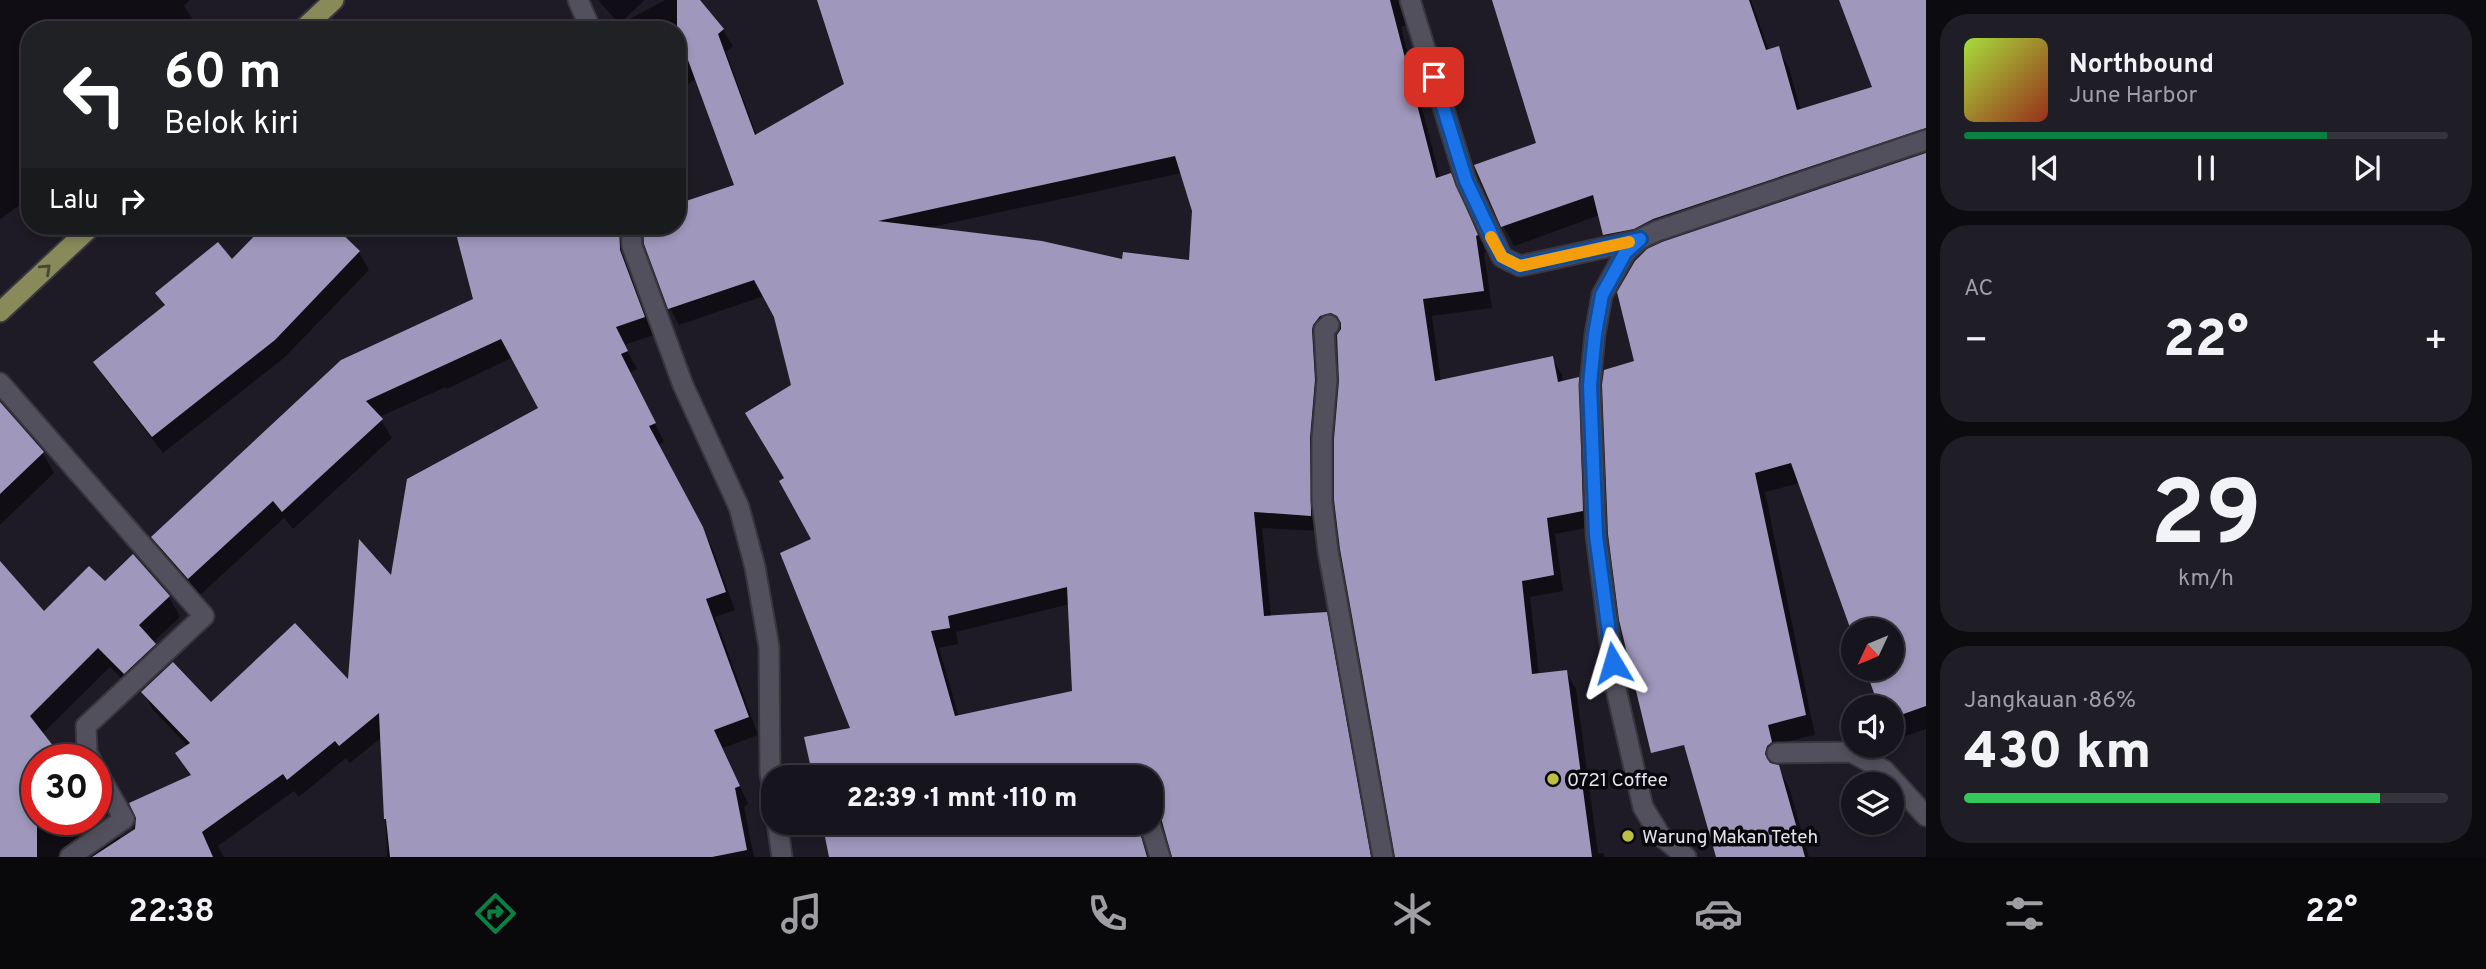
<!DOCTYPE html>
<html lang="id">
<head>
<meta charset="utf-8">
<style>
	body { margin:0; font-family:Overpass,sans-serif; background:#1f1d25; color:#f1f3f6; height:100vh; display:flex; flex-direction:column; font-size:26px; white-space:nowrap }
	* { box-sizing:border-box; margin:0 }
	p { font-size:23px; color:#9e9ea3 }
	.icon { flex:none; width:38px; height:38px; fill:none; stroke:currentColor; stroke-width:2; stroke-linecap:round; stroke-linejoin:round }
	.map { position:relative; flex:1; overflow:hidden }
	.sheet { display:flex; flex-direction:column; gap:14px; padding:14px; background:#0c0b0f; width:560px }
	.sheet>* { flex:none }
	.banner { position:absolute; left:21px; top:21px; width:665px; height:214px; border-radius:28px; box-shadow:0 4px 10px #0003,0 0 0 2px #35333b; background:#202124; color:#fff; overflow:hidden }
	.needle { width:46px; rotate:226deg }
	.tools { position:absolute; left:1841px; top:618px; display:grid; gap:14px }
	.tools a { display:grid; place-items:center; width:63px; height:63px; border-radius:50%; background:#16141c; box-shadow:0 4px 10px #0003,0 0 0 2px #35333b; font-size:35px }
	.speed { position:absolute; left:21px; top:744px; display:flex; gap:14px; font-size:35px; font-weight:700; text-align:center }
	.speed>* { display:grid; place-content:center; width:91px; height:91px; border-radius:50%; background:#16141c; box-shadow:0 4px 10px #0003,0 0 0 2px #35333b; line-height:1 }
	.speed .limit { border:10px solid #d22; background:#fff; color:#111 }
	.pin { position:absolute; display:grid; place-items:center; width:60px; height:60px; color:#fff; margin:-30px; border-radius:14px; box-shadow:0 4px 10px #0006 }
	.me { position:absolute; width:77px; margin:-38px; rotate:353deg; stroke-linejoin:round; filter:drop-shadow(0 0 5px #0008) }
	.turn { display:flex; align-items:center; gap:24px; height:147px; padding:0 28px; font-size:32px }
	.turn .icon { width:91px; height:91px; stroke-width:2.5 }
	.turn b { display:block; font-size:49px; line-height:60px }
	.then { display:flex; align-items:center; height:66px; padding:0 28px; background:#0003; gap:14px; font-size:26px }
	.big { font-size:52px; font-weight:800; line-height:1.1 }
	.sheet .tile { flex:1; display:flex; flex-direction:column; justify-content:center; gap:10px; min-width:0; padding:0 24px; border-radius:28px; background:#1f1d25 }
	.sheet .dial { align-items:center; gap:0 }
	.dial b { font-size:91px; line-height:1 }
	.song { display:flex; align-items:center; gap:21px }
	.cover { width:84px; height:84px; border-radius:10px; background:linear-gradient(135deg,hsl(80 70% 55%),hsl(10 70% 35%)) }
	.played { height:7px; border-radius:4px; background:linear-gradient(90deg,#0b8043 75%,#35333b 75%) }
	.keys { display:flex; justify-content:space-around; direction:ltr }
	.heat { display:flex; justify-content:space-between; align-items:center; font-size:38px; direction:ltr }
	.charge { height:10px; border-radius:5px; background:linear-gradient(90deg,#34c759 86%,#35333b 0) }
	.trip { position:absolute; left:761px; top:765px; width:402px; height:70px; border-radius:28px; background:#16141c; box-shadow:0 4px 10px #0003,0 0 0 2px #35333b; font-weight:800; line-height:70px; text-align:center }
	.tab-bar { display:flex; height:112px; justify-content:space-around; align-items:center; background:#09080b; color:#9e9ea3 }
	.tab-bar .icon { width:49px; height:49px }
	.tab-bar .on { color:#0b8043 }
	.tab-bar b { font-size:32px; color:#f1f3f6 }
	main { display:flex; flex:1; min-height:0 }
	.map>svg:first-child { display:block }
</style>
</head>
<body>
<main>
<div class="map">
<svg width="1926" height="857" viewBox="0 0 1926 857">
	<rect width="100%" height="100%" fill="#1e1b26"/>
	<g fill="#0007" fill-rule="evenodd">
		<path d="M 0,0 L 190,0 L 184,6 L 200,30 L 30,30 L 30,198 L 0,219 Z"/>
		<path d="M 598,0 L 645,0 L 619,24 Z"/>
		<path d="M 665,0 L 697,0 L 723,30 L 733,46 L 726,52 L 757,136 L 846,85 L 819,0 L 1399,0 L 1407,25 L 1401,27 L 1440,178 L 1450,175 L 1486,252 L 1484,253 L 1492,308 L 1432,316 L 1441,381 L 1552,358 L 1562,375 L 1563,383 L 1578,379 L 1587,395 L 1591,527 L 1555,534 L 1563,591 L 1530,597 L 1539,675 L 1566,672 L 1576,689 L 1598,853 L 1603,853 L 1605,857 L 1397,857 L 1343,329 L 1330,333 L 1320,531 L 1262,528 L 1271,617 L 1326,614 L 1335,631 L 1376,857 L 1174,857 L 1163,826 L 1150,830 L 1150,857 L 830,857 L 823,822 L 1152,822 L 1152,777 L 814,777 L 852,730 L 814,540 L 786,479 L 793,386 L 776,316 L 764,296 L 679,325 L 670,308 L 646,243 L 645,226 L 677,226 L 736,186 L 696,78 L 679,92 L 677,90 L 677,30 L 628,30 L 624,22 ZM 1182,173 L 1194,211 L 1191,262 L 1123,261 L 927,228 ZM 1070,604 L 1074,692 L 959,717 L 939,648 L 958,644 L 956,632 Z"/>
		<path d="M 1494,0 L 1751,0 L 1769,51 L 1778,48 L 1789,68 L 1801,111 L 1874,89 L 1841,0 L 1926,0 L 1926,150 L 1664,238 L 1645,248 L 1616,254 L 1605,235 L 1600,215 L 1514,246 L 1503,226 L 1476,166 L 1538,145 Z"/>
		<path d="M 1926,155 L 1926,729 L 1897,739 L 1892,731 L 1892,707 L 1881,707 L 1892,668 L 1892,630 L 1853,631 L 1800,483 L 1765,492 L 1815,735 L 1777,744 L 1782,762 L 1777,766 L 1789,787 L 1809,857 L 1718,857 L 1636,362 Z"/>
		<path d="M 266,226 L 332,226 L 359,252 L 369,270 L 284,358 L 163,453 L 106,380 L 96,363 L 165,307 L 157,293 L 232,261 Z"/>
		<path d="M 456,226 L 599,226 L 600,232 L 618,226 L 629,244 L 630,269 L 654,335 L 624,345 L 637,369 L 630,373 L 664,442 L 658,445 L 712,547 L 735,610 L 715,617 L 758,735 L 723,748 L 748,804 L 744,807 L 754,857 L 387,857 L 382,737 L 350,763 L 346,758 L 299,797 L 294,791 L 218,846 L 224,857 L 0,857 L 0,564 L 44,614 L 105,583 L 169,597 L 180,617 L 153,642 L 166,665 L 136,693 L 110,667 L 42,734 L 37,760 L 37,819 L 96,819 L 96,803 L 120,839 L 133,830 L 138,818 L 192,777 L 177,754 L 188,746 L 153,710 L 143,692 L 211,704 L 349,683 L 392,579 L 540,409 L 513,357 L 447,389 L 446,387 L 379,417 L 392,438 L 293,529 L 284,518 L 199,596 L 164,556 L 154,538 L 475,300 Z"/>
		<path d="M 0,404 L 43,453 L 54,473 L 0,525 Z"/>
	</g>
	<g fill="#9f98bc" fill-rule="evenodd">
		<path d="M 677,0 L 700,0 L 724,29 L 718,34 L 755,135 L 844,84 L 817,0 L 1390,0 L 1436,178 L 1451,173 L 1478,235 L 1476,236 L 1484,291 L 1423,299 L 1435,381 L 1553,356 L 1558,382 L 1579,377 L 1583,511 L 1547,518 L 1554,575 L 1522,581 L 1532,674 L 1567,670 L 1592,857 L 1395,857 L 1340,549 L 1334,500 L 1334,439 L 1339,381 L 1337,335 L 1341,329 L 1341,323 L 1337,316 L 1331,313 L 1320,316 L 1313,325 L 1312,330 L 1315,380 L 1310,438 L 1311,516 L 1254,512 L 1264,616 L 1327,612 L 1371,857 L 1172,857 L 1161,818 L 1152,810 L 1152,777 L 813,777 L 804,737 L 850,728 L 780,553 L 811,539 L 779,481 L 784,478 L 745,413 L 791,385 L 774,317 L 754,280 L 668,309 L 644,244 L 643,226 L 677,226 L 677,204 L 734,185 L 688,60 L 677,70 ZM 1175,156 L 1192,211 L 1189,260 L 1123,252 L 1122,259 L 1042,241 L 878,221 ZM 1067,587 L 1072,691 L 955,716 L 931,631 L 950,628 L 948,616 Z"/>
		<path d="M 1492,0 L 1749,0 L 1766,50 L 1779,46 L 1797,110 L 1872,87 L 1839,0 L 1926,0 L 1926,128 L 1653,219 L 1634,229 L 1603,235 L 1593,195 L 1501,227 L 1474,165 L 1536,143 Z"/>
		<path d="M 1926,153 L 1926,706 L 1892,718 L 1892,707 L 1879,707 L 1865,668 L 1892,668 L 1892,630 L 1853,630 L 1853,636 L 1791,463 L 1755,473 L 1806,715 L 1768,725 L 1772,742 L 1767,746 L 1765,754 L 1770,763 L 1779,765 L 1805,857 L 1716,857 L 1684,745 L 1651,753 L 1619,620 L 1608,534 L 1602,385 L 1604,370 L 1634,361 L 1617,292 L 1635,261 L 1647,249 L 1662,242 Z"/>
		<path d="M 264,226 L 334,226 L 360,251 L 275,340 L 152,437 L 93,362 L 165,305 L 155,293 L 218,242 L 232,259 Z"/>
		<path d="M 454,226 L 619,226 L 620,250 L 645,317 L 616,327 L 628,351 L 621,354 L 656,423 L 649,426 L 703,527 L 726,592 L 706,599 L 749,717 L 714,730 L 740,786 L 735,788 L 747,850 L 712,857 L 390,857 L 386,819 L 384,819 L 379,713 L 339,746 L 335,741 L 287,780 L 283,774 L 202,832 L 213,857 L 92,857 L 135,829 L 136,818 L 129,803 L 191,775 L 175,753 L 190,743 L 141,692 L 173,662 L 211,702 L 295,623 L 348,679 L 359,539 L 391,575 L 407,479 L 538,408 L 501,339 L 366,401 L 383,419 L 282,512 L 273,501 L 188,579 L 151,537 L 341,360 L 473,299 Z"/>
		<path d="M 0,402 L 44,452 L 0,494 Z"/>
		<path d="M 133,554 L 170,596 L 139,625 L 156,644 L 124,674 L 98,648 L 30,716 L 64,760 L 37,760 L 37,857 L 0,857 L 0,561 L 44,611 L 89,566 L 105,581 Z"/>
		<path d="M 822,822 L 1137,822 L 1147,857 L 829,857 Z"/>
	</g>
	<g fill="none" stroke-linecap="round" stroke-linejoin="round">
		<defs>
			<g id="service">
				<path d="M 1329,325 L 1324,330 L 1327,380 L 1322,438 L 1322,501 L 1328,551 L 1383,857"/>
				<path d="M 1777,753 L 1851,752 L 1884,770 L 1926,816"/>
			</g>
			<g id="minor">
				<path d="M 578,0 L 591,30"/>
				<path d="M 1410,0 L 1466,181 L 1502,257 L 1520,266 L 1639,240"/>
				<path d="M 631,226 L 632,246 L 683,385 L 739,507 L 755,567 L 769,647 L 770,773 L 774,796"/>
				<path d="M 0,383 L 204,616 L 86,726 L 87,753 L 91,760"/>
				<path d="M 777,822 L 782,857"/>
				<path d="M 1149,822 L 1160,857"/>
				<path d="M 70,857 L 124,819 L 96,770"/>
				<path d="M 1686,857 L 1660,835 L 1643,807 L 1616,689 L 1596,535 L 1590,385 L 1595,334 L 1602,295 L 1625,253 L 1640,239 L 1657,231 L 1926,140"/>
			</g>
			<g id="primary">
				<path d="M 302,30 L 334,0"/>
				<path d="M 0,312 L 92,226"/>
			</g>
		</defs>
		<use href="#service" stroke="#38363f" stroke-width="23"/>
		<use href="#minor" stroke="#38363f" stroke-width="23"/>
		<use href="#primary" stroke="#38363f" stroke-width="23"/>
		<use href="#service" stroke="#52505c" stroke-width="19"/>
		<use href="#minor" stroke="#52505c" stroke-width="19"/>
		<use href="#primary" stroke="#898a5a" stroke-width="19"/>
	</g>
	<defs><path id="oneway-chevron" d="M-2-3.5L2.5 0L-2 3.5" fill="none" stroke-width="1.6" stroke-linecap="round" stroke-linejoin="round" transform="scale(1.75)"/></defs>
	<use stroke="#484832" href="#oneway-chevron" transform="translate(46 269) rotate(-43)"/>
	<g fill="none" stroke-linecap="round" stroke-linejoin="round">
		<defs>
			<path id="route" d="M 1434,77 L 1466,181 L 1502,257 L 1520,266 L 1640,239 L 1625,253 L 1602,295 L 1595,334 L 1590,385 L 1596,535 L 1613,663"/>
		</defs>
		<use href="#route" stroke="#114b97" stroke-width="18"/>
		<use href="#route" stroke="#1a73e8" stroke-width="12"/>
		<path stroke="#f59e0b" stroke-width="12" d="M 1491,237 L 1502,257 L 1520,266 L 1629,242"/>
	</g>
	<g fill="#bcbf44" stroke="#08070b" stroke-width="2.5">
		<circle cx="1553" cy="779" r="7"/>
		<circle cx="1628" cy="836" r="7"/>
	</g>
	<g text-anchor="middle" stroke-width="7" stroke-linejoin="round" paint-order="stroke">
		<g font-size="19" fill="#e4e2ea" stroke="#08070b" text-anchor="start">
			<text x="1567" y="786">0721 Coffee</text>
			<text x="1642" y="843">Warung Makan Teteh</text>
		</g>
	</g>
</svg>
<div class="tools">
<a><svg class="needle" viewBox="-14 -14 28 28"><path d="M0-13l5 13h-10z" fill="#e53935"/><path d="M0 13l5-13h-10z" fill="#9e9ea3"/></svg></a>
<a><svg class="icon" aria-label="sound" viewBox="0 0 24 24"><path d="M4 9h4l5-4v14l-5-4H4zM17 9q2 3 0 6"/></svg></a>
<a><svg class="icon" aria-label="layers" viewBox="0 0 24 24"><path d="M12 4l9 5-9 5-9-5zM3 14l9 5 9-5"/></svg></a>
</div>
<div class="speed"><div class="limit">30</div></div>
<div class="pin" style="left:1434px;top:77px;background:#d93025"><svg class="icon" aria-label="arrive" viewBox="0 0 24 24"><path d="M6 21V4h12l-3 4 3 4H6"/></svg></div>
<svg class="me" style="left:1613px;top:663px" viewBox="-20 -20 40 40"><path d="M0-17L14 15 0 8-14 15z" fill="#1a73e8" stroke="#fff" stroke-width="4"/></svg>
<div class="trip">22:39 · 1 mnt · 110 m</div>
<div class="banner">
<div class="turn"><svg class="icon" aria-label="left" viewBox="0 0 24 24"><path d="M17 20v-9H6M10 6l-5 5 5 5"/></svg><div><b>60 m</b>Belok kiri</div></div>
<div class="then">Lalu<svg class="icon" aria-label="right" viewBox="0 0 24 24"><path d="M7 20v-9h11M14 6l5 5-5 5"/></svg></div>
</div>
</div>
<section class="sheet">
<div class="tile">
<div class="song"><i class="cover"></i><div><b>Northbound</b><p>June Harbor</p></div></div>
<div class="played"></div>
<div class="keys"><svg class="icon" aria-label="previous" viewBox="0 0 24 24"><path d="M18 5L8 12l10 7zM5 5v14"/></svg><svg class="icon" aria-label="pause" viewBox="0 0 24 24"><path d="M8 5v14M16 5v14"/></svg><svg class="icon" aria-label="next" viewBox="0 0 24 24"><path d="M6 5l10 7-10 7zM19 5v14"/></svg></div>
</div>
<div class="tile"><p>AC</p>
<div class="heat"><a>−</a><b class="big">22°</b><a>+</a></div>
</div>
<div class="tile dial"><b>29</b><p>km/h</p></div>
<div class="tile"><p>Jangkauan · 86%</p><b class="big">430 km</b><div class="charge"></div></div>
</section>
</main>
<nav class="tab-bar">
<b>22:38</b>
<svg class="icon on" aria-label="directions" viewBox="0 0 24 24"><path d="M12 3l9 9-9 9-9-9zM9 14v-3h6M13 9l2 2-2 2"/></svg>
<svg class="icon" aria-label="music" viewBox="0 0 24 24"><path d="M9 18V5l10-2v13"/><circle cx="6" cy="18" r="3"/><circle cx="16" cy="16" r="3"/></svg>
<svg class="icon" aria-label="phone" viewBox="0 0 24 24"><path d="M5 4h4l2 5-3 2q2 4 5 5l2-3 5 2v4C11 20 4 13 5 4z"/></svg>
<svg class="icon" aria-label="climate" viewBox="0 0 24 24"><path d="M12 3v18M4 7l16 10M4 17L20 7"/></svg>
<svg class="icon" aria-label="car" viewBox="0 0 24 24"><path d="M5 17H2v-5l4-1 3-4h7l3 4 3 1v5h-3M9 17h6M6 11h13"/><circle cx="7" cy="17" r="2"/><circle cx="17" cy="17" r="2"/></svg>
<svg class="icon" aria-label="filters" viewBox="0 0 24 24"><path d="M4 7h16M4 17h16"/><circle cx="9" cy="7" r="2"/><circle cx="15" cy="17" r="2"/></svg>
<b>22°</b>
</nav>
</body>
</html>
